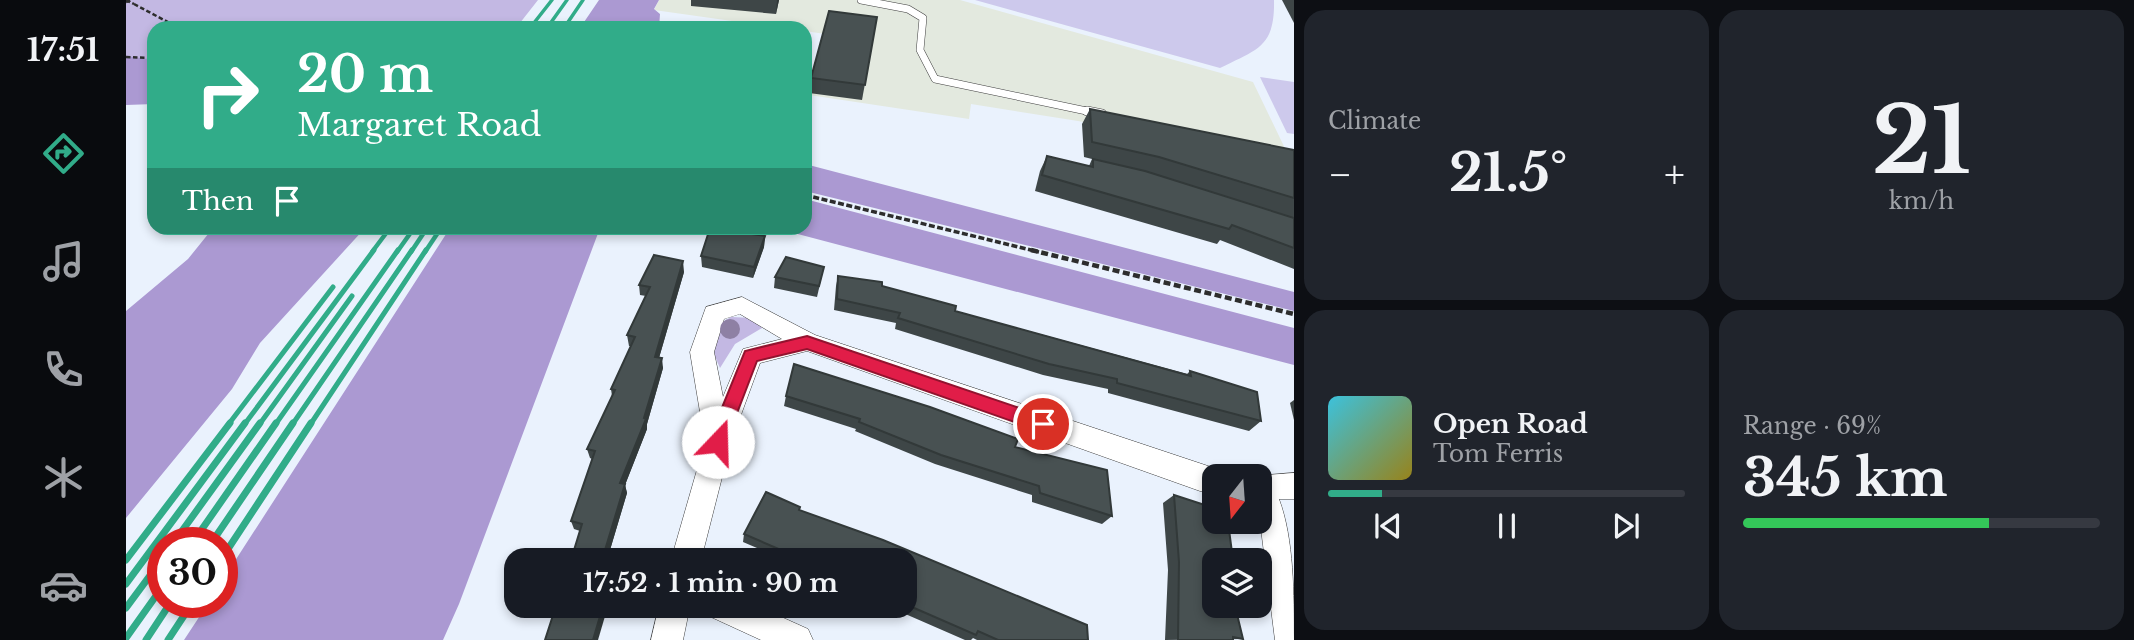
<!DOCTYPE html>
<html lang="en">
<head>
<meta charset="utf-8">
<style>
	body { margin:0; font-family:"Libre Baskerville",serif; background:#20242c; color:#f1f3f6; height:100vh; display:flex; flex-direction:column; font-size:26px; white-space:nowrap }
	* { box-sizing:border-box; margin:0 }
	p { font-size:23px; color:#9ea1a6 }
	.icon { flex:none; width:38px; height:38px; fill:none; stroke:currentColor; stroke-width:2; stroke-linecap:round; stroke-linejoin:round }
	.map { position:relative; flex:1; overflow:hidden }
	.panel { display:flex; flex-direction:column; gap:10px; padding:10px; background:#0d0f14; width:840px }
	.panel>* { flex:none }
	.guide { position:absolute; left:21px; top:21px; width:665px; height:214px; border-radius:21px; box-shadow:0 4px 10px #0003; background:#31ac89; color:#fff; overflow:hidden }
	.needle { width:46px; rotate:197deg }
	.controls { position:absolute; left:1076px; top:464px; display:grid; gap:14px }
	.controls a { display:grid; place-items:center; width:70px; height:70px; border-radius:14px; background:#171b24; box-shadow:0 4px 10px #0003; font-size:35px }
	.speed { position:absolute; left:21px; top:527px; display:flex; gap:14px; font-size:35px; font-weight:700; text-align:center }
	.speed>* { display:grid; place-content:center; width:91px; height:91px; border-radius:50%; background:#171b24; box-shadow:0 4px 10px #0003; line-height:1 }
	.speed .limit { border:10px solid #d22; background:#fff; color:#111 }
	.pin { position:absolute; display:grid; place-items:center; width:60px; height:60px; color:#fff; margin:-30px; border:4px solid #fff; border-radius:50%; box-shadow:0 2px 7px #0007 }
	.me { position:absolute; width:77px; margin:-38px; rotate:21deg; stroke-linejoin:round; filter:drop-shadow(0 0 5px #0008) }
	.turn { display:flex; align-items:center; gap:24px; height:147px; padding:0 35px; font-size:32px }
	.turn .icon { width:91px; height:91px; stroke-width:2.5 }
	.turn b { display:block; font-size:49px; line-height:60px }
	.then { display:flex; align-items:center; height:66px; padding:0 35px; background:#0003; gap:14px; font-size:26px }
	.big { font-size:52px; font-weight:800; line-height:1.1 }
	.panel .tile { flex:1; display:flex; flex-direction:column; justify-content:center; gap:10px; min-width:0; padding:0 24px; border-radius:21px; background:#20242c }
	.panel .dial { align-items:center; gap:0 }
	.dial b { font-size:91px; line-height:1 }
	.song { display:flex; align-items:center; gap:21px }
	.cover { width:84px; height:84px; border-radius:10px; background:linear-gradient(135deg,hsl(190 70% 55%),hsl(50 70% 35%)) }
	.played { height:7px; border-radius:4px; background:linear-gradient(90deg,#31ac89 15%,#363941 15%) }
	.keys { display:flex; justify-content:space-around; direction:ltr }
	.heat { display:flex; justify-content:space-between; align-items:center; font-size:38px; direction:ltr }
	.charge { height:10px; border-radius:5px; background:linear-gradient(90deg,#34c759 69%,#363941 0) }
	.panel .tiles { flex:1; display:grid; gap:10px; grid-template-columns:repeat(2,1fr) }
	.trip { position:absolute; left:378px; top:548px; width:413px; height:70px; border-radius:21px; background:#171b24; box-shadow:0 4px 10px #0003; font-weight:800; line-height:70px; text-align:center }
	main { display:flex; flex:1; min-height:0 }
	.menu { display:flex; flex-direction:column; width:126px; justify-content:space-around; align-items:center; background:#090b0e; color:#9ea1a6 }
	.menu .icon { width:49px; height:49px }
	.menu .active { color:#31ac89 }
	.menu b { font-size:32px; color:#f1f3f6 }
	.map>svg:first-child { display:block }
</style>
</head>
<body>
<main>
<nav class="menu">
<b>17:51</b>
<svg class="icon active" aria-label="directions" viewBox="0 0 24 24"><path d="M12 3l9 9-9 9-9-9zM9 14v-3h6M13 9l2 2-2 2"/></svg>
<svg class="icon" aria-label="music" viewBox="0 0 24 24"><path d="M9 18V5l10-2v13"/><circle cx="6" cy="18" r="3"/><circle cx="16" cy="16" r="3"/></svg>
<svg class="icon" aria-label="phone" viewBox="0 0 24 24"><path d="M5 4h4l2 5-3 2q2 4 5 5l2-3 5 2v4C11 20 4 13 5 4z"/></svg>
<svg class="icon" aria-label="climate" viewBox="0 0 24 24"><path d="M12 3v18M4 7l16 10M4 17L20 7"/></svg>
<svg class="icon" aria-label="car" viewBox="0 0 24 24"><path d="M5 17H2v-5l4-1 3-4h7l3 4 3 1v5h-3M9 17h6M6 11h13"/><circle cx="7" cy="17" r="2"/><circle cx="17" cy="17" r="2"/></svg>
</nav>
<div class="map">
<svg width="1168" height="640" viewBox="0 0 1168 640">
	<rect width="100%" height="100%" fill="#eaf2fd"/>
	<path fill="#e3e9df" d="M 533,0 L 834,0 L 1127,82 L 1166,163 L 952,121 L 845,104 L 843,119 L 683,95 L 699,34 L 679,31 L 679,28 L 655,28 L 528,10 Z"/>
	<g fill="#c3b8e3">
		<path d="M 0,0 L 412,0 L 390,28 L 28,28 L 28,77 L 0,83 Z"/>
		<path d="M 605,317 L 628,318 L 636,328 L 609,344 L 594,368 L 587,352 L 593,324 Z"/>
	</g>
	<g fill="#ab99d2">
		<path d="M 473,0 L 533,0 L 528,9 L 534,14 L 533,28 L 454,28 Z"/>
		<path d="M 0,56 L 28,60 L 28,104 L 0,105 Z"/>
		<path d="M 679,164 L 1168,292 L 1168,311 L 679,191 Z"/>
		<path d="M 679,199 L 1168,328 L 1168,365 L 649,228 L 679,228 Z"/>
		<path d="M 87,228 L 239,228 L 134,343 L 106,389 L 0,518 L 0,311 L 62,259 Z"/>
		<path d="M 324,228 L 474,228 L 333,604 L 317,640 L 58,640 L 83,602 L 96,602 L 96,581 Z"/>
	</g>
	<g fill="#cdc9ec">
		<path d="M 849,0 L 1148,0 C 1149,47 1132,49 1094,68 Z"/>
		<path d="M 1134,77 L 1168,82 L 1168,134 L 1161,133 Z"/>
	</g>
	<g fill="none" stroke-linecap="round" stroke-linejoin="round">
		<defs>
			<path id="service-far1" d="M 735,0 L 782,9 L 797,18 L 794,50 L 809,79 L 970,113"/>
			<path id="service" d="M 961,111 L 976,114"/>
			<g id="minor">
				<path d="M 616,297 L 689,335 L 1088,468 L 1098,472 L 1099,476 L 1088,476 L 1088,494 L 1074,491 L 681,351 L 634,363 L 605,442 L 575,560 L 545,560 L 579,442 L 564,352 L 580,307 ZM 614,314 L 656,339 L 617,349 L 597,397 L 588,352 L 598,319 Z"/>
				<path d="M 1168,473 L 1168,499 L 1153,499 C 1168,539 1168,595 1168,640 L 1149,640 L 1134,521 L 1134,476 L 1129,476 Z"/>
				<path d="M 533,606 L 564,606 L 557,640 L 525,640 Z"/>
				<path d="M 580,606 L 631,606 L 682,629 L 687,640 L 635,640 L 585,617 Z"/>
			</g>
		</defs>
		<use href="#service-far1" stroke="#3e3e3e" stroke-width="8"/>
		<use href="#service" stroke="#3e3e3e" stroke-width="10"/>
		<use href="#minor" stroke="#3e3e3e" stroke-width="1"/>
		<g stroke="#2d2d2d" stroke-width="2.5" stroke-dasharray="4.5 2.5" stroke-linecap="butt">
			<path d="M 0,2 L 6,0"/>
			<path d="M 8,4 L 53,28"/>
			<path d="M 0,57 L 28,58"/>
		</g>
		<path stroke="#2d2d2d" stroke-width="3.5" stroke-dasharray="6 2.5" stroke-linecap="butt" d="M 679,195 L 913,252"/>
		<path stroke="#2d2d2d" stroke-width="4.5" stroke-dasharray="7 3.5" stroke-linecap="butt" d="M 905,250 L 1168,314"/>
		<use href="#service-far1" stroke="#fff" stroke-width="7"/>
		<use href="#service" stroke="#fff" stroke-width="9"/>
		<use href="#minor" fill="#fff" fill-rule="evenodd"/>
		<g stroke="#31ac89" stroke-width="3.5">
			<path d="M 404,28 L 426,0"/>
			<path d="M 421,28 L 441,0"/>
			<path d="M 438,28 L 457,0"/>
		</g>
		<g stroke="#31ac89" stroke-width="4.5">
			<path d="M 246,252 L 264,228"/>
			<path d="M 271,252 L 288,228"/>
			<path d="M 285,252 L 301,228"/>
			<path d="M 299,252 L 315,228"/>
		</g>
		<g stroke="#31ac89" stroke-width="5">
			<path d="M 102,425 L 207,287"/>
			<path d="M 118,425 L 248,250"/>
			<path d="M 133,425 L 226,296"/>
			<path d="M 149,425 L 272,250"/>
			<path d="M 166,425 L 286,250"/>
			<path d="M 184,425 L 300,250"/>
		</g>
		<g stroke="#31ac89" stroke-width="7">
			<path d="M 48,542 L 134,423"/>
			<path d="M 67,542 L 150,423"/>
			<path d="M 86,542 L 167,423"/>
			<path d="M 96,558 L 185,423"/>
			<path d="M 0,560 L 104,423"/>
			<path d="M 0,584 L 119,423"/>
			<path d="M 0,608 L 37,558"/>
			<path d="M 0,638 L 37,586"/>
			<path d="M 20,640 L 45,602"/>
			<path d="M 42,640 L 67,602"/>
		</g>
		<path stroke="#2d2d2d" stroke-width="2.5" stroke-dasharray="4.5 2.5" stroke-linecap="butt" d="M 0,0 L 8,4"/>
	</g>
	<circle fill="#8e80a4" cx="604" cy="329" r="10"/>
	<g fill="#3e4647">
		<path d="M 565,0 L 653,0 L 650,14 L 565,6 Z"/>
		<path d="M 1156,0 L 1168,0 L 1168,23 Z"/>
		<path d="M 751,17 L 736,100 L 683,93 L 685,78 Z"/>
		<path d="M 964,109 L 1168,150 L 1168,269 L 1094,240 L 1091,244 L 909,191 L 914,171 L 921,156 L 963,166 L 966,159 L 958,157 L 956,124 Z"/>
		<path d="M 639,236 L 638,247 L 627,278 L 576,267 L 575,256 Z"/>
		<path d="M 698,267 L 691,297 L 648,288 L 649,277 Z"/>
		<path d="M 558,272 L 533,358 L 537,368 L 521,424 L 521,429 L 499,485 L 501,493 L 481,560 L 445,560 L 454,531 L 448,529 L 445,521 L 466,459 L 464,458 L 461,449 L 486,396 L 485,389 L 505,346 L 503,346 L 501,335 L 520,296 L 514,295 L 513,285 Z"/>
		<path d="M 712,276 L 756,286 L 829,311 L 1061,374 L 1064,371 L 1135,421 L 1123,431 L 982,393 L 982,389 L 917,375 L 769,329 L 770,323 L 708,310 L 710,286 Z"/>
		<path d="M 660,396 L 889,447 L 986,516 L 976,524 L 906,502 L 906,495 L 809,464 L 729,431 L 730,429 L 658,406 Z"/>
		<path d="M 1168,400 L 1168,420 L 1164,403 Z"/>
		<path d="M 1048,495 L 1088,560 L 1117,639 L 1039,640 L 1042,570 L 1037,503 Z"/>
		<path d="M 674,510 L 962,640 L 851,640 L 847,638 L 845,640 L 839,640 L 761,606 L 779,606 L 779,560 L 659,560 L 617,542 L 618,534 Z"/>
	</g>
	<g fill="#323939">
		<path d="M 651,0 L 653,0 L 650,14 Z"/>
		<path d="M 639,236 L 638,247 L 627,278 L 628,267 Z"/>
		<path d="M 557,261 L 558,272 L 530,368 L 529,357 Z"/>
		<path d="M 536,358 L 537,368 L 521,424 L 521,429 L 499,485 L 501,493 L 481,560 L 476,560 L 494,483 L 518,418 Z"/>
		<path d="M 477,606 L 482,606 L 472,640 L 467,640 Z"/>
	</g>
	<g fill="#485152" stroke="#323939" stroke-width="2">
		<path d="M 703,11 L 751,17 L 739,85 L 685,78 Z"/>
		<path d="M 964,109 L 1168,150 L 1168,198 L 1033,157 L 966,142 Z"/>
		<path d="M 921,156 L 967,167 L 967,159 L 1019,171 L 1168,218 L 1168,248 L 1106,225 L 1103,229 L 916,175 Z"/>
		<path d="M 584,228 L 639,236 L 628,267 L 575,256 Z"/>
		<path d="M 528,255 L 557,261 L 529,357 L 536,358 L 518,418 L 520,419 L 494,483 L 499,484 L 476,560 L 445,560 L 456,524 L 445,521 L 469,451 L 461,449 L 489,390 L 485,389 L 509,337 L 501,335 L 524,287 L 513,285 Z"/>
		<path d="M 660,257 L 698,267 L 693,286 L 649,277 Z"/>
		<path d="M 712,276 L 756,282 L 756,286 L 830,306 L 829,311 L 1065,376 L 1064,371 L 1131,392 L 1135,421 L 991,383 L 991,379 L 923,364 L 772,318 L 774,313 L 711,299 Z"/>
		<path d="M 668,364 L 804,407 L 892,439 L 889,447 L 981,470 L 986,516 L 914,493 L 913,486 L 815,455 L 733,422 L 734,419 L 660,396 Z"/>
		<path d="M 640,492 L 674,507 L 673,510 L 757,540 L 961,625 L 962,640 L 872,640 L 852,631 L 850,635 L 779,604 L 779,560 L 678,560 L 618,534 Z"/>
		<path d="M 1048,495 L 1088,508 L 1088,522 L 1102,522 L 1107,560 L 1088,560 L 1088,606 L 1109,606 L 1117,639 L 1107,637 L 1107,640 L 1052,640 L 1053,562 Z"/>
		<path d="M 430,606 L 477,606 L 467,640 L 419,640 Z"/>
	</g>
	<path fill="#e11d48" stroke="#92132f" stroke-width="2" d="M 681,336 L 923,418 L 926,424 L 923,430 L 917,432 L 681,349 L 631,361 L 598,447 L 592,450 L 585,447 L 582,442 L 619,351 Z"/>
</svg>
<div class="controls">
<a><svg class="needle" viewBox="-14 -14 28 28"><path d="M0-13l5 13h-10z" fill="#e53935"/><path d="M0 13l5-13h-10z" fill="#9ea1a6"/></svg></a>
<a><svg class="icon" aria-label="layers" viewBox="0 0 24 24"><path d="M12 4l9 5-9 5-9-5zM3 14l9 5 9-5"/></svg></a>
</div>
<div class="speed"><div class="limit">30</div></div>
<div class="pin" style="left:917px;top:424px;background:#d93025"><svg class="icon" aria-label="arrive" viewBox="0 0 24 24"><path d="M6 21V4h12l-3 4 3 4H6"/></svg></div>
<svg class="me" style="left:592px;top:442px" viewBox="-20 -20 40 40"><circle r="19" fill="#fff"/><path d="M0-13L10 11 0 6-10 11z" fill="#e11d48"/></svg>
<div class="trip">17:52 · 1 min · 90 m</div>
<div class="guide">
<div class="turn"><svg class="icon" aria-label="right" viewBox="0 0 24 24"><path d="M7 20v-9h11M14 6l5 5-5 5"/></svg><div><b>20 m</b>Margaret Road</div></div>
<div class="then">Then<svg class="icon" aria-label="arrive" viewBox="0 0 24 24"><path d="M6 21V4h12l-3 4 3 4H6"/></svg></div>
</div>
</div>
<section class="panel">
<div class="tiles">
<div class="tile"><p>Climate</p>
<div class="heat"><a>−</a><b class="big">21.5°</b><a>+</a></div>
</div>
<div class="tile dial"><b>21</b><p>km/h</p></div>
<div class="tile">
<div class="song"><i class="cover"></i><div><b>Open Road</b><p>Tom Ferris</p></div></div>
<div class="played"></div>
<div class="keys"><svg class="icon" aria-label="previous" viewBox="0 0 24 24"><path d="M18 5L8 12l10 7zM5 5v14"/></svg><svg class="icon" aria-label="pause" viewBox="0 0 24 24"><path d="M8 5v14M16 5v14"/></svg><svg class="icon" aria-label="next" viewBox="0 0 24 24"><path d="M6 5l10 7-10 7zM19 5v14"/></svg></div>
</div>
<div class="tile"><p>Range · 69%</p><b class="big">345 km</b><div class="charge"></div></div>
</div>
</section>
</main>
</body>
</html>
